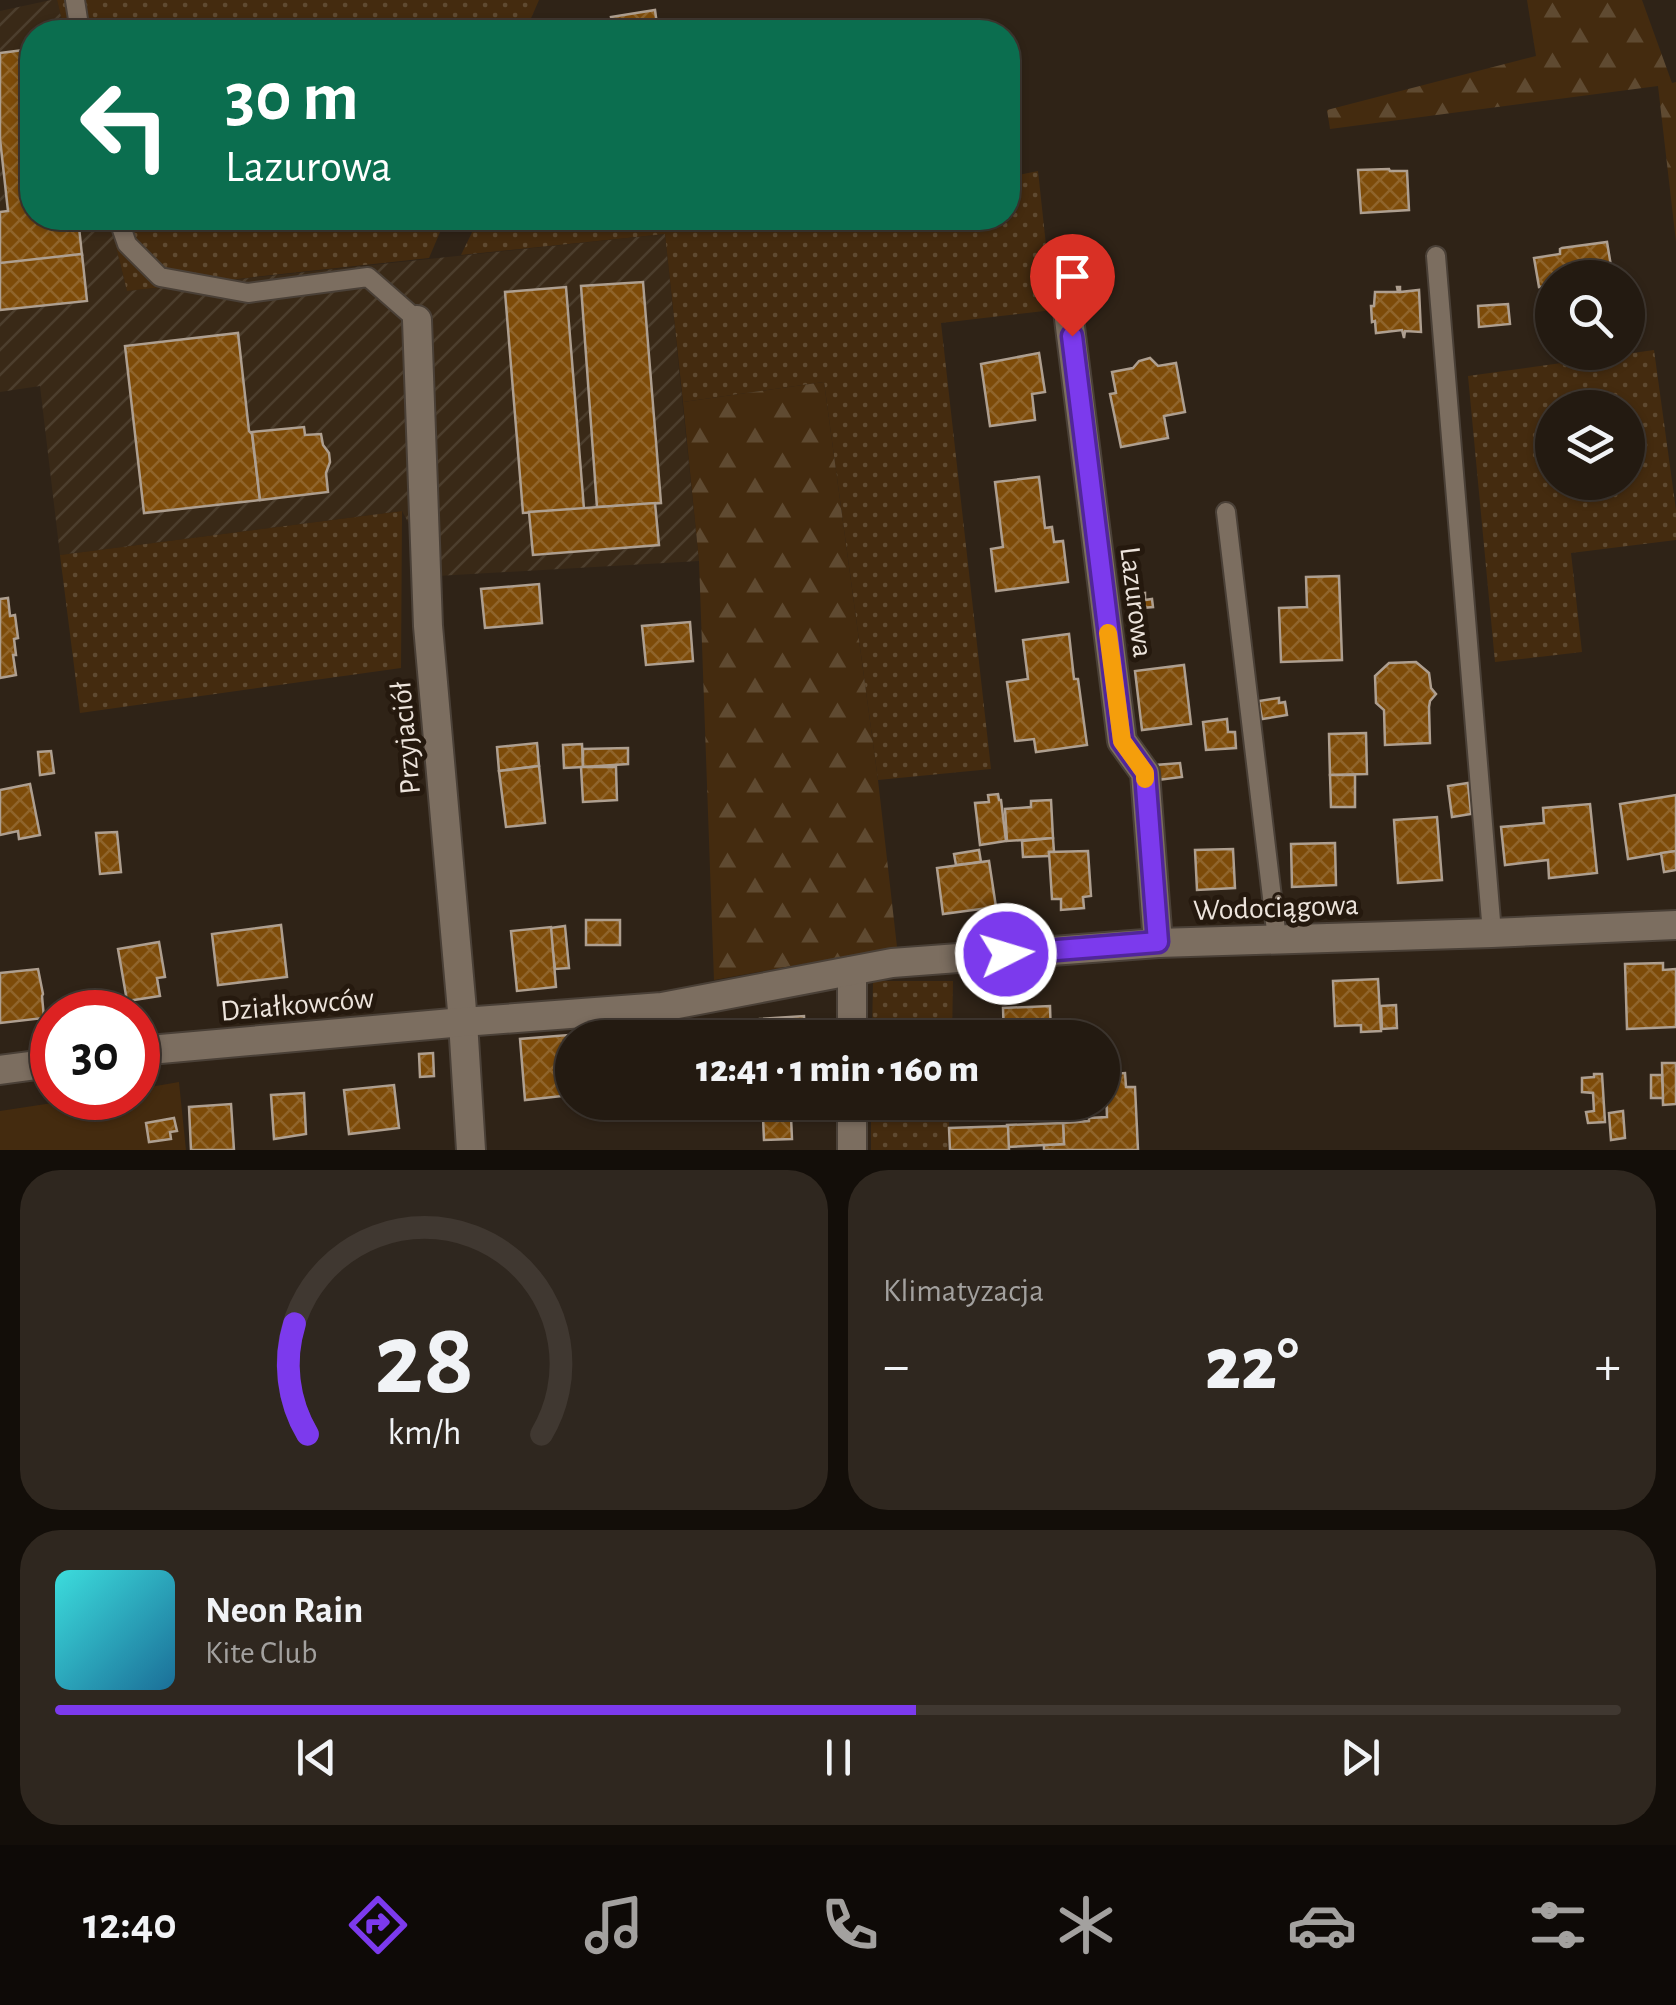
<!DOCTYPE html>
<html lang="pl">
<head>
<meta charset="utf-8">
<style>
	body { margin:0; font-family:"Alegreya Sans",sans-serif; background:#2f271f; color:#f1f3f6; height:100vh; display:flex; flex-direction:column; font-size:38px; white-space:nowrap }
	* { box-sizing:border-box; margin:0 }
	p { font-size:32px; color:#a3a19f }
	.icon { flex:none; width:55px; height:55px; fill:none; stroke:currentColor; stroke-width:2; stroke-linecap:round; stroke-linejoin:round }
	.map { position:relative; height:1150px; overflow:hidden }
	.sheet { display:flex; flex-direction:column; gap:20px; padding:20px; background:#130e09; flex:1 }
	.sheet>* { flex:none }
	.hud { position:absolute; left:20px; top:20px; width:1000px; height:210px; border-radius:40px; box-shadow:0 2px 8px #0004,0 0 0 2px #403831; background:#0b6e4f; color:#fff; overflow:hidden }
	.buttons { position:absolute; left:1535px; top:260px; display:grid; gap:20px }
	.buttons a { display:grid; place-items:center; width:110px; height:110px; border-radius:50%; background:#231a11; box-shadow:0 2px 8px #0004,0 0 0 2px #403831; font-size:50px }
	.speed { position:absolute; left:30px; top:990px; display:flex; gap:20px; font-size:50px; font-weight:700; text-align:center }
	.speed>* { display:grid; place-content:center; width:130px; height:130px; border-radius:50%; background:#231a11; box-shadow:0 2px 8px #0004,0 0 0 2px #403831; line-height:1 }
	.speed .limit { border:15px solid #d22; background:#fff; color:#111 }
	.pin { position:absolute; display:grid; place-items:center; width:85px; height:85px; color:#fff; margin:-102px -42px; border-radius:50% 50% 50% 0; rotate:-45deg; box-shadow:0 0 10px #0007 }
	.pin .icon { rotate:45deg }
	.me { position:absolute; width:110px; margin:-55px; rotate:85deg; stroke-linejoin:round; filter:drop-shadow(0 0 8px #0008) }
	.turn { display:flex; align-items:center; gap:35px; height:210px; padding:0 40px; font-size:45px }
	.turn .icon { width:130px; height:130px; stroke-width:2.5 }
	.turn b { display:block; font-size:70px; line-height:85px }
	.big { font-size:75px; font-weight:800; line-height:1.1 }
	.sheet .widget { flex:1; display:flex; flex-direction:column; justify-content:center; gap:15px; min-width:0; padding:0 35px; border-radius:40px; background:#2f271f }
	.sheet .dial { align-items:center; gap:0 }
	.dial svg { height:260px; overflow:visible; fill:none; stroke:#403831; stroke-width:7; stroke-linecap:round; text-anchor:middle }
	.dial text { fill:#f1f3f6; stroke:none }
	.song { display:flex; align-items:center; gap:30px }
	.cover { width:120px; height:120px; border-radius:15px; background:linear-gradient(135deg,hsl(180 70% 55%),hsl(200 70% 35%)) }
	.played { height:10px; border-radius:5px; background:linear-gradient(90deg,#7c3aed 55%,#403831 55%) }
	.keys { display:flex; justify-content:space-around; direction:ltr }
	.heat { display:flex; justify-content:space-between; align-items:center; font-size:55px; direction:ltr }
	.sheet .tiles { flex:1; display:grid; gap:20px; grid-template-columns:1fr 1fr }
	.widget:last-child { grid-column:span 2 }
	.trip { position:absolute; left:555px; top:1020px; width:565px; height:100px; border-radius:50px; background:#231a11; box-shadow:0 2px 8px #0004,0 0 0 2px #403831; font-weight:800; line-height:100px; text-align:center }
	.tab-bar { display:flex; height:160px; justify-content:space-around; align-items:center; background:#0e0a07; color:#a3a19f }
	.tab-bar .icon { width:70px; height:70px }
	.tab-bar .current { color:#7c3aed }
	.tab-bar b { font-size:45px; color:#f1f3f6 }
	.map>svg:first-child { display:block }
</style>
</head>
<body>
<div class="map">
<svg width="1676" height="1150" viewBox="0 0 1676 1150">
	<defs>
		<pattern id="industrial-furrows" width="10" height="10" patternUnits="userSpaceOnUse" patternTransform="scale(2.5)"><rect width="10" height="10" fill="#392917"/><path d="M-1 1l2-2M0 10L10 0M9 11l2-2" fill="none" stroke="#4c3e2d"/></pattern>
		<pattern id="grass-dots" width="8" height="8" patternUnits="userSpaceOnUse" patternTransform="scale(2.5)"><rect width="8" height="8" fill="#442b0f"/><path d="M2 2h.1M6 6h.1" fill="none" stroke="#5f4a31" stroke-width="1.8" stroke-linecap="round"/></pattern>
		<pattern id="forest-firs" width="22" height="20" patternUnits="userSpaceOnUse" patternTransform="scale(2.5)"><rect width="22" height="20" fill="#442b0f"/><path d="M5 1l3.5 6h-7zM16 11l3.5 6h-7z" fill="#5f4a31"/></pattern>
		<pattern id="building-cross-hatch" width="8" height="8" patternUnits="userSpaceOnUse" patternTransform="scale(2.5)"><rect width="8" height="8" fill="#7d4b09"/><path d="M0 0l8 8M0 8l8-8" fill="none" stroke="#90652c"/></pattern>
	</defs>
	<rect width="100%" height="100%" fill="#2f2317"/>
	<path fill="url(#industrial-furrows)" d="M 51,0 L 57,0 L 65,32 L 32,32 L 32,218 L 109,218 L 127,291 L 665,234 L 699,561 L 437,576 L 402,511 L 60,555 L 40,386 L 0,392 L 0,11 Z"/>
	<g fill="url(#grass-dots)" fill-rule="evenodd">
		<path d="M 57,0 L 539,0 L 525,32 L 65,32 Z"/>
		<path d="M 1038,171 L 1053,310 L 941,323 L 991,769 L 878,780 L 824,382 L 683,402 L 665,234 L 461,255 L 479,218 L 1008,218 L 1008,177 Z"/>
		<path d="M 109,218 L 446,218 L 429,258 L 127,291 Z"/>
		<path d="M 1654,350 L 1676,510 L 1676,540 L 1571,553 L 1582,652 L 1495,662 L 1468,376 ZM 1552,408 L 1628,408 L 1628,482 L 1552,482 Z"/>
		<path d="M 402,511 L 401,668 L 80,713 L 60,555 Z"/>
		<path d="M 873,981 L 953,981 L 952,1037 L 872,1037 Z"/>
		<path d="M 871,1103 L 950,1103 L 948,1150 L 871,1150 Z"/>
	</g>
	<g fill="url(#forest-firs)">
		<path d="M 1527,0 L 1642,0 L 1672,83 L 1676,82 L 1676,242 L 1658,86 L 1330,129 L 1327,110 L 1536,56 Z"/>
		<path d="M 824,382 L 878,780 L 897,947 L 714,980 L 699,561 L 683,402 Z"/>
	</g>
	<path fill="#442b0f" d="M 179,1082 L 186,1150 L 0,1150 L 0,1111 L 85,1098 L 138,1098 L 138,1089 Z"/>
	<g fill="url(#building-cross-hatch)" stroke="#ae9f90" stroke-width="2.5">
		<path d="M 655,10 L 658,32 L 614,32 L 611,17 Z"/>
		<path d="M 32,49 L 32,218 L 78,218 L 82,255 L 0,264 L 0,212 L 8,211 L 0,139 L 0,53 Z"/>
		<path d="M 1389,169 L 1390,171 L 1407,171 L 1409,210 L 1361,213 L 1358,170 Z"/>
		<path d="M 1607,242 L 1613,278 L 1552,278 L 1552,285 L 1539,287 L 1534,258 L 1560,254 L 1560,249 L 1562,248 Z"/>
		<path d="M 82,254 L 87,301 L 0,310 L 0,263 Z"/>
		<path d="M 643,282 L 661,503 L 597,507 L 581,286 Z"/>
		<path d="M 566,287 L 584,509 L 523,513 L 505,292 Z"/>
		<path d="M 1397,287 L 1400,287 L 1400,292 L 1419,290 L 1421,332 L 1405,331 L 1404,338 L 1402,330 L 1376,333 L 1375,321 L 1372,322 L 1371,306 L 1374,306 L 1375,292 L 1398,292 Z"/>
		<path d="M 1508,304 L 1510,324 L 1479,327 L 1478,306 Z"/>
		<path d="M 238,333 L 249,431 L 252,434 L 260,500 L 144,513 L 125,346 Z"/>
		<path d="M 1039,353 L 1045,392 L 1032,394 L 1035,420 L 990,426 L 981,364 Z"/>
		<path d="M 1150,358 L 1158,366 L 1176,363 L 1185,412 L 1164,416 L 1168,438 L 1121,447 L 1110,394 L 1116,393 L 1112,372 L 1133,368 L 1139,361 Z"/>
		<path d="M 304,427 L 305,435 L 321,434 L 323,445 L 329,453 L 330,462 L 326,473 L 328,492 L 260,500 L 252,432 Z"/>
		<path d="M 1039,477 L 1045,528 L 1052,527 L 1054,542 L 1063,541 L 1068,582 L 996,591 L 991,549 L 1003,547 L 995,482 Z"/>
		<path d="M 655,503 L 659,545 L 533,555 L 529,512 Z"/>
		<path d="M 1339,576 L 1342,660 L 1281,662 L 1279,608 L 1307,607 L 1306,577 Z"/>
		<path d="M 539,584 L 542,623 L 485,628 L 481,589 Z"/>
		<path d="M 1145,593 L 1145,600 L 1152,599 L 1153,607 L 1130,609 L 1129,595 Z"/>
		<path d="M 8,598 L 10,616 L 15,615 L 18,638 L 14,639 L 16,655 L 13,655 L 16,675 L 0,678 L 0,599 Z"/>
		<path d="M 690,622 L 693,661 L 646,665 L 642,626 Z"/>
		<path d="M 1069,634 L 1074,679 L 1078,679 L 1087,745 L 1036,752 L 1034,739 L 1015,741 L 1007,682 L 1028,679 L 1023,640 Z"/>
		<path d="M 1416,662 L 1429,673 L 1431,688 L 1436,694 L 1430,701 L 1429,707 L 1430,743 L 1385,745 L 1384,710 L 1376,703 L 1375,676 L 1389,663 Z"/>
		<path d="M 1184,665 L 1191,724 L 1142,730 L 1135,671 Z"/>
		<path d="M 1279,698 L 1279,703 L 1285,702 L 1287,715 L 1262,719 L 1259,701 Z"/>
		<path d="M 1227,719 L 1228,732 L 1235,732 L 1236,748 L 1206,750 L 1203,722 Z"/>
		<path d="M 1366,733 L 1367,774 L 1330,775 L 1329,734 Z"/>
		<path d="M 537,743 L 539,766 L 499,771 L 497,747 Z"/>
		<path d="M 582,744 L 583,767 L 564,768 L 563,745 Z"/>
		<path d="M 628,748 L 628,764 L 583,767 L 583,749 Z"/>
		<path d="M 51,751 L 54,773 L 40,775 L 38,752 Z"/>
		<path d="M 1180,763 L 1182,777 L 1157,780 L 1156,765 Z"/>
		<path d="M 539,766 L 545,823 L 506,827 L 499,771 Z"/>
		<path d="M 581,767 L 616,767 L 617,800 L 583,802 Z"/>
		<path d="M 1330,775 L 1355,775 L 1355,807 L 1331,807 Z"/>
		<path d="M 1468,783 L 1471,814 L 1452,817 L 1448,786 Z"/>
		<path d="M 30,784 L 40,835 L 19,839 L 18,831 L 0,835 L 0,790 Z"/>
		<path d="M 998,794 L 999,800 L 1001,800 L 1006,841 L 980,845 L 975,803 L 989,802 L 988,795 Z"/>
		<path d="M 1676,795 L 1676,851 L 1628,859 L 1620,804 Z"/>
		<path d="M 1051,800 L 1053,838 L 1007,841 L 1005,809 L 1031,807 L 1031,801 Z"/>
		<path d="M 1590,804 L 1597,873 L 1549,878 L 1548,860 L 1505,865 L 1501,827 L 1544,823 L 1543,808 Z"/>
		<path d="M 1437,817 L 1442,880 L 1398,883 L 1394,820 Z"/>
		<path d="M 117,832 L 121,872 L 100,874 L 96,833 Z"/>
		<path d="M 1053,838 L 1054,852 L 1049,852 L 1049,856 L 1023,857 L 1022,841 Z"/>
		<path d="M 1335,843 L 1336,885 L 1292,887 L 1291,844 Z"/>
		<path d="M 1233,849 L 1235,888 L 1197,890 L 1195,850 Z"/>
		<path d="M 979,850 L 981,862 L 956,865 L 954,854 Z"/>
		<path d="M 1088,851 L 1091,896 L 1083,897 L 1084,908 L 1061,910 L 1061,899 L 1052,899 L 1049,852 Z"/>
		<path d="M 1676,851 L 1676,870 L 1664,872 L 1661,853 Z"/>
		<path d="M 989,861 L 996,907 L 943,914 L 937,868 Z"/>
		<rect x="586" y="920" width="34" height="25"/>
		<path d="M 281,925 L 287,977 L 218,985 L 212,934 Z"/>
		<path d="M 565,926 L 569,968 L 555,969 L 550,928 Z"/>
		<path d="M 551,927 L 556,987 L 517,991 L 511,931 Z"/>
		<path d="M 159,942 L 165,977 L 157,978 L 160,996 L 127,1001 L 118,949 Z"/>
		<path d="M 1663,963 L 1663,970 L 1676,969 L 1676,1027 L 1627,1029 L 1625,964 Z"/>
		<path d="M 38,969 L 43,994 L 42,996 L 44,1018 L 0,1023 L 0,973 Z"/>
		<path d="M 1378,979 L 1381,1031 L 1361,1032 L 1361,1025 L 1335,1026 L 1333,981 Z"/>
		<path d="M 1396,1005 L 1397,1028 L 1382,1029 L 1381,1006 Z"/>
		<path d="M 1050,1006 L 1051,1038 L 1004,1038 L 1003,1008 Z"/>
		<path d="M 804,1016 L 805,1038 L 761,1038 L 760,1019 Z"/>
		<path d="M 568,1035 L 572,1095 L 525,1100 L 520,1039 Z"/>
		<path d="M 433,1053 L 434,1076 L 420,1077 L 419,1054 Z"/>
		<path d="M 1662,1063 L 1676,1063 L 1676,1104 L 1663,1105 Z"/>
		<path d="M 1125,1073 L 1126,1087 L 1135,1087 L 1138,1150 L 1044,1150 L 1044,1145 L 1064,1144 L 1063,1123 L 1089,1121 L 1089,1118 L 1107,1117 L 1106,1087 L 1113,1087 L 1113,1074 Z"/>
		<path d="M 1594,1074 L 1602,1074 L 1605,1122 L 1588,1123 L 1586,1112 L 1594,1111 L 1593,1093 L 1582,1092 L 1582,1078 L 1594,1077 Z"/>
		<path d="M 1651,1075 L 1662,1075 L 1663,1098 L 1651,1098 Z"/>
		<path d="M 394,1085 L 399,1128 L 349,1134 L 344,1090 Z"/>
		<path d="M 304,1093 L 306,1134 L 274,1139 L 271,1095 Z"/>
		<path d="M 231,1104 L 234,1150 L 191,1150 L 189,1107 Z"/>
		<path d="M 1623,1111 L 1625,1138 L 1611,1140 L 1609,1113 Z"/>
		<path d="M 791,1117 L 792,1139 L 764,1140 L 763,1118 Z"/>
		<path d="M 174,1118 L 177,1131 L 170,1132 L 171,1139 L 149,1142 L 146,1123 Z"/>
		<path d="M 1063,1123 L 1064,1144 L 1008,1147 L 1007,1125 Z"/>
		<path d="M 1008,1126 L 1009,1150 L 950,1150 L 949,1128 Z"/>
	</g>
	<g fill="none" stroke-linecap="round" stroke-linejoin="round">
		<defs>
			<g id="service">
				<path d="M 75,0 L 80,32"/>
				<path d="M 118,218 L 127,244 L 160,277 L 248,293 L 368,277 L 417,320"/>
				<path d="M 1436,256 L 1492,933"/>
				<path d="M 1226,512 L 1277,939"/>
			</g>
			<g id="minor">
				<path d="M 1062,263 L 1122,741 L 1145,773 L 1158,943"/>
				<path d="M 417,320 L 428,626 L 463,1022 L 471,1150"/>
				<path d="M 852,1038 L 852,971"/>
				<path d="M 138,1051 L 463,1022 L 662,1007 L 892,963 L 1158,943 L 1492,933 L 1676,925"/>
				<path d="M 0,1070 L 52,1063"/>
				<path d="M 852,1102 L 852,1150"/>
			</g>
		</defs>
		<use href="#service" stroke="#4a4037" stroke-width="22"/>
		<use href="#minor" stroke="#4a4037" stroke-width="32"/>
		<use href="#service" stroke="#7c6e60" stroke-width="18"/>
		<use href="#minor" stroke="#7c6e60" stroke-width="28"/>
	</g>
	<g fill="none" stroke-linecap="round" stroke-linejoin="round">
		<defs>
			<path id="route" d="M 1006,954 L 1158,942 L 1145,773 L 1122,741 L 1072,336"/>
		</defs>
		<use href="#route" stroke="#51269a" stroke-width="25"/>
		<use href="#route" stroke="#7c3aed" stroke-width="18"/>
		<path stroke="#f59e0b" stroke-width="18" d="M 1108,633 L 1122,741 L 1145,773 L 1145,779"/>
	</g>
	<g text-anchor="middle" stroke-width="10" stroke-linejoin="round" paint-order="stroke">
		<g font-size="30" fill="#ede4dc" stroke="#25190e">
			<text transform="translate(1137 602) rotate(83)" y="10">Lazurowa</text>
			<text transform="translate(405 738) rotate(-95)" y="10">Przyjaciół</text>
			<text transform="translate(1276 907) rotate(-2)" y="10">Wodociągowa</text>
			<text transform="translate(297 1004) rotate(-5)" y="10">Działkowców</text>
		</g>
	</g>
</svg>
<div class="buttons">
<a><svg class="icon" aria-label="search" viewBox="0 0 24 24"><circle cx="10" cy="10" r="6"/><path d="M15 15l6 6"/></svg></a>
<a><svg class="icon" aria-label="layers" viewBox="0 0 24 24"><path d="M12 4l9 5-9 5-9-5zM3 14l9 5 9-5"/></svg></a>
</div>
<div class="speed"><div class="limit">30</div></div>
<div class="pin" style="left:1072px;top:336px;background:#d93025"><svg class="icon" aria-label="arrive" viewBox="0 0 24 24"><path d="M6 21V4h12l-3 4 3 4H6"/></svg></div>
<svg class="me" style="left:1006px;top:954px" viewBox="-20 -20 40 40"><circle r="17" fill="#7c3aed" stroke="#fff" stroke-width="3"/><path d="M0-11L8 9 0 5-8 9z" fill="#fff"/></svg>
<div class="trip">12:41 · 1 min · 160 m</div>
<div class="hud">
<div class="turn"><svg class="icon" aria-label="left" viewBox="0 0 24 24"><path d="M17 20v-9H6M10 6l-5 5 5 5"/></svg><div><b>30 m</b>Lazurowa</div></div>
</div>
</div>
<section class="sheet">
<div class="tiles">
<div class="widget dial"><svg viewBox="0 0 100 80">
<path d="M14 69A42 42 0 1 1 86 69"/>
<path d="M14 69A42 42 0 0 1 10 35" stroke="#7c3aed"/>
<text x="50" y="56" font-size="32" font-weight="700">28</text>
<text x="50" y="72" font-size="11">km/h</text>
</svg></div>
<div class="widget"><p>Klimatyzacja</p>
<div class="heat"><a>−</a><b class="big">22°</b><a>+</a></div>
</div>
<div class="widget">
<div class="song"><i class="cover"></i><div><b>Neon Rain</b><p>Kite Club</p></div></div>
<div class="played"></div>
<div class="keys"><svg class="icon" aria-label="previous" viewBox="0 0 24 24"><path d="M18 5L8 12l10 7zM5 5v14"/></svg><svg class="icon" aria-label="pause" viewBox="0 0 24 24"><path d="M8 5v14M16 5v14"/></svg><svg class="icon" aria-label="next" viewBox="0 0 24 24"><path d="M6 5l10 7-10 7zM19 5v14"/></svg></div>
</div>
</div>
</section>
<nav class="tab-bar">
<b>12:40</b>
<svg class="icon current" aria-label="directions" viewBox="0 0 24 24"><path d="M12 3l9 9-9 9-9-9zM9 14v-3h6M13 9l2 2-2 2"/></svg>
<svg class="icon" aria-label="music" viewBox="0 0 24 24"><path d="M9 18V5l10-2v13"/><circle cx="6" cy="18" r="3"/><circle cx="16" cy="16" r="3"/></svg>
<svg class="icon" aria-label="phone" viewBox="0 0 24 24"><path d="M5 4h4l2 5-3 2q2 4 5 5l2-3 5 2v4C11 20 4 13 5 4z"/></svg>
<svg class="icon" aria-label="climate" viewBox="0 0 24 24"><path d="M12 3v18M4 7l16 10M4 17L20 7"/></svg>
<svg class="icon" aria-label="car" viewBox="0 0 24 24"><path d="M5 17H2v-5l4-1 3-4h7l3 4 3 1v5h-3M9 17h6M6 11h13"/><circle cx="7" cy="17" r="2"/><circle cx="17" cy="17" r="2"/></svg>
<svg class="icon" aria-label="filters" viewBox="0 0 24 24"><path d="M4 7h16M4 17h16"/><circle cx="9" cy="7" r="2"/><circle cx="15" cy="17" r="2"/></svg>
</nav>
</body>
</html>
